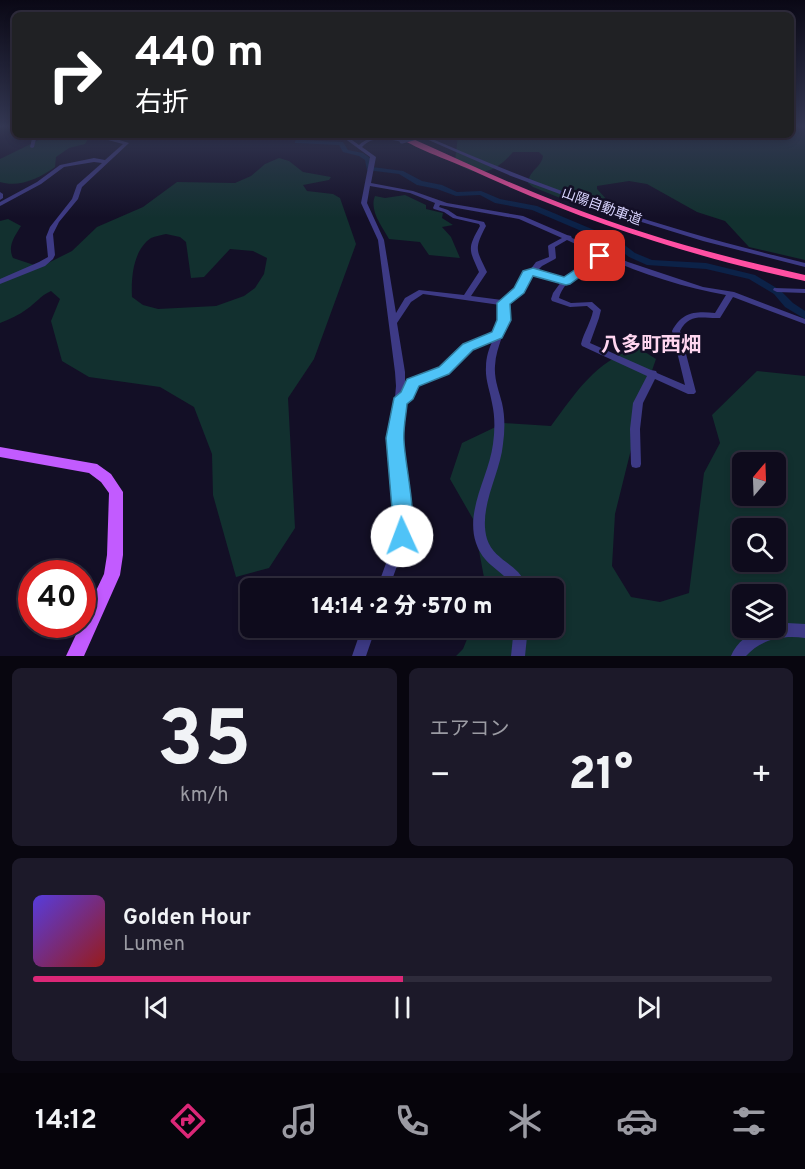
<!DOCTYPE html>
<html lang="ja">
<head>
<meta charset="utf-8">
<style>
	body { margin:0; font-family:Overpass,"Noto Sans JP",sans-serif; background:#1c1929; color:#f1f3f6; height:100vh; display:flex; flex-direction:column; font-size:22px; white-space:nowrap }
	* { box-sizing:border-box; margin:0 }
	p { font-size:20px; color:#9b9ba3 }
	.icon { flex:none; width:33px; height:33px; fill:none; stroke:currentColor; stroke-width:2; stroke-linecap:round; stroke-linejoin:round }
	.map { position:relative; height:656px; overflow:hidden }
	.drawer { display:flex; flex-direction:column; gap:12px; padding:12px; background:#08060f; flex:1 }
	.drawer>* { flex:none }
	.guide { position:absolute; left:12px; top:12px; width:782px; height:126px; border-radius:9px; box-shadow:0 3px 9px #0003,0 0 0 2px #2e2b3b; background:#202124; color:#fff; overflow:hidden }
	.needle { width:39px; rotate:19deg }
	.buttons { position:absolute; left:732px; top:452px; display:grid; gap:12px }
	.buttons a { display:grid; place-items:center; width:54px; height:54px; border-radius:9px; background:#0e0b1c; box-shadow:0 3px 9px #0003,0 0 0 2px #2e2b3b; font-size:30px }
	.speed { position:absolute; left:18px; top:560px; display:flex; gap:12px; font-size:30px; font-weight:700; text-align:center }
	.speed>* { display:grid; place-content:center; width:78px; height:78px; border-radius:50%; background:#0e0b1c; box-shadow:0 3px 9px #0003,0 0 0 2px #2e2b3b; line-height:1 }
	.speed .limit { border:9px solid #d22; background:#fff; color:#111 }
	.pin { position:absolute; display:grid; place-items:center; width:51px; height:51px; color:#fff; margin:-26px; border-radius:12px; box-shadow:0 3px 9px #0006 }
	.me { position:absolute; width:66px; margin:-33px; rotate:358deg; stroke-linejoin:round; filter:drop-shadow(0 0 4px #0008) }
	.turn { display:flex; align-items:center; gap:21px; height:126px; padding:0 24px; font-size:27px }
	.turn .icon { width:78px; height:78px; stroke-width:2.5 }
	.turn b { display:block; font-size:42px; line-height:51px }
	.big { font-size:45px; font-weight:800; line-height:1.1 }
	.drawer .card { flex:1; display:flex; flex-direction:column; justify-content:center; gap:9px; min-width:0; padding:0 21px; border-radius:9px; background:#1c1929 }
	.drawer .dial { align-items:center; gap:0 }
	.dial b { font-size:78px; line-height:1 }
	.song { display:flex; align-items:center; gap:18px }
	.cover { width:72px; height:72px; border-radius:9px; background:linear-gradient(135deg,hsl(250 70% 55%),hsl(0 70% 35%)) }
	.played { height:6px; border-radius:3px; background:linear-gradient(90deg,#db2777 50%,#2e2b3b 50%) }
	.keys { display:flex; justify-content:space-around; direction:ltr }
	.heat { display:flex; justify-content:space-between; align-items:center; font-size:33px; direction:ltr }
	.drawer .tiles { flex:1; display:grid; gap:12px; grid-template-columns:1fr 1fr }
	.card:last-child { grid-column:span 2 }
	.trip { position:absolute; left:240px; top:578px; width:324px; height:60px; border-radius:9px; background:#0e0b1c; box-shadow:0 3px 9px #0003,0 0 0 2px #2e2b3b; font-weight:800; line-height:60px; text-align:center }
	.tab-bar { display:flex; height:96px; justify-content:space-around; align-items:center; background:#06040b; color:#9b9ba3 }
	.tab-bar .icon { width:42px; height:42px }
	.tab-bar .on { color:#db2777 }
	.tab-bar b { font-size:27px; color:#f1f3f6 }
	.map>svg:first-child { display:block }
</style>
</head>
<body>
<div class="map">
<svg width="805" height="656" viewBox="0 0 805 656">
	<rect width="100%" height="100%" fill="#130f26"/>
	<g fill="#12302f" fill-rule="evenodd">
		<path d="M 791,130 L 805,130 L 805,260 L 749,247 L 725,221 L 697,212 L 647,184 L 629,181 L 597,186 L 597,189 L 609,202 L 608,212 L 605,212 L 580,206 L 533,187 L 528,183 C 530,169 541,168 543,156 L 539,152 L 513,152 C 497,171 476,181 455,161 L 458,135 L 790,135 Z"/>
		<path d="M 43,135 L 90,135 L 85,144 L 69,148 L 56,157 L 55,167 C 40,178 19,188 0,182 L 0,159 L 41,139 Z"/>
		<path d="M 279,158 L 289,161 L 303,172 L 331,177 L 329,180 L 303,185 L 307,191 L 333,194 L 340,198 L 356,244 L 314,359 L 288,398 L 295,528 L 269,568 L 236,577 L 213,495 L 212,454 L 194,407 L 160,387 L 89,377 L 62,361 L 51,321 L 60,299 L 51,291 C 40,296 36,303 27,309 C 19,315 10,319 0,323 L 0,221 L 8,219 L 21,226 C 15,236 7,246 13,258 L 37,266 L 44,265 L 72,251 L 97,227 L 143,207 L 177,182 L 235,183 L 251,176 L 265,164 ZM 166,234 L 180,237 L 186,242 L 191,278 L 204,277 L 230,249 L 253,251 L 267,258 L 264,274 L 255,288 L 244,296 L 216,306 L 158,309 L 143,305 L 132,297 C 131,278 133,250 151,238 C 155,236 162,235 166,234 Z"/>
		<path d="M 405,195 L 426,205 L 426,209 L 443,213 L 442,218 L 453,225 L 442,227 L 451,237 L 460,258 L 429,255 L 420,242 L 389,239 C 382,226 369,211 375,196 L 385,198 Z"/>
		<path d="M 637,347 L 656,359 L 647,385 L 615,514 L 612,566 L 631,597 L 660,602 L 689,593 L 704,473 L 720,443 L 712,415 L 757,371 L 805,376 L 805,656 L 456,656 L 463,649 L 472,627 L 554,627 L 554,588 L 486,588 L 473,519 L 450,479 L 462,443 L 504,423 L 551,426 C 577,391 594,363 637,347 ZM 742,462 L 776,462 L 776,495 L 742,495 ZM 742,528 L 776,528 L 776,561 L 742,561 ZM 742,594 L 776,594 L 776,627 L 742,627 Z"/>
	</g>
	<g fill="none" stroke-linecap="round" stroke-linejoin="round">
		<path fill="#0c2248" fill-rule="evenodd" d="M 302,135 L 309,135 L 303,140 L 343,142 L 348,150 L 363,153 L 370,158 L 372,167 L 403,171 L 422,181 L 442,185 L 457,192 L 481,191 L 500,199 L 537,206 L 618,240 L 635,253 L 652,260 L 706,263 L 755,275 L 780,290 L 793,303 L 805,311 L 805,319 L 785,307 L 774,294 L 749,279 L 706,269 L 647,265 L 629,257 L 612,244 L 532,210 L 495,203 L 480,195 L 456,196 L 437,189 L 417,185 L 399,174 L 367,170 L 365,160 L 359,156 L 343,152 L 339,145 L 295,143 L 295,141 Z"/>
		<g fill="#3d3a85" fill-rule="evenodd">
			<path d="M 0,126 L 3,126 L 0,128 Z"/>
			<path d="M 33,135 L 37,135 L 34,147 L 32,148 L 30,147 Z"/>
			<path d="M 111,135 L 116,135 L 113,138 L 129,143 L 82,187 L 78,199 L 59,222 L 53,234 L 55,255 L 53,259 L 45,266 L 0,284 L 0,279 L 39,262 L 48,257 L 46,237 L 50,227 L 72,199 L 77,185 L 102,163 L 94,162 L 64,167 L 41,184 L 2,205 L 0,206 L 0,202 L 37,182 L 60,165 L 94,158 L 105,160 L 123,144 L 108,140 L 108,139 Z"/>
			<path d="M 340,135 L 345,135 L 359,145 C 372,133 390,135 404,141 L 402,142 C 387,139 374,135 362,147 L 376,157 L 371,183 L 413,191 L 447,203 L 523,216 L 567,235 L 571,236 L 572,238 L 605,252 L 608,253 L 609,254 L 628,262 L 703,287 L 734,292 L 805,319 L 805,324 L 733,297 L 720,318 C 703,319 690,312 680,331 L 696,392 L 694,394 L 688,394 L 655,379 L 643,403 L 640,429 L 641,464 L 640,467 L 636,468 L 632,467 L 631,464 L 630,429 L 633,403 L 647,376 L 582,346 L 581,344 C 584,332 591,322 593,311 L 587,306 L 570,307 L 552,301 L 551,299 L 553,293 L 561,282 L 533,274 L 531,275 L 522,292 L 508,304 C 510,326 496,344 495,366 C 494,379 499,391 502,403 C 505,416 505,430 503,444 C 500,475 478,507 487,539 C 492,555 507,561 518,572 C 522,576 524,582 526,588 L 514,588 C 504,570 484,567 476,543 C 465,510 489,476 493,444 C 495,430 495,416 492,403 C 490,391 485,379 486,367 C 486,357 489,348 493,340 L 471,349 L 447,373 L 417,385 L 410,398 L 404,404 L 400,454 L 409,520 L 408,536 L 389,588 L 377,588 L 396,536 L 397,520 L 390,454 L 396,386 L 395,372 L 378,240 L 361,203 L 370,157 ZM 370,186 L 410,193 L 435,203 L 433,208 L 434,209 L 444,212 L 453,218 L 479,224 L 480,226 C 467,249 469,249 479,272 L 464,295 L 419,290 L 405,298 L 396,313 L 384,240 L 367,203 ZM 440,205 L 519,219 L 562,238 L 549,245 L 548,246 L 549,257 L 536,262 L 530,270 L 525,272 L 516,289 L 502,300 L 471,296 L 487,272 C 476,249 474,249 486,226 L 484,222 L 457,216 L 448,210 L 439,207 ZM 567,240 L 599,255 L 581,265 L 564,278 L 537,271 L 542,266 L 555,259 L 556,258 L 555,247 ZM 604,257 C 642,274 686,288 726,295 L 715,313 C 695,311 682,312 672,331 L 685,385 L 657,373 L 656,371 L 651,370 L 590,343 L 599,318 L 601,310 L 592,302 L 571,303 L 559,298 C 564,279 588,266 604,257 ZM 423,294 L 500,305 L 499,319 L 495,333 L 465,345 L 441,369 L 410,381 L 405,389 L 405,372 L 397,323 L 411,302 Z"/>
			<path d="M 417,135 L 423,135 C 485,162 547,187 611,208 C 675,230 740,247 805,263 L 805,267 L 703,241 L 606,211 L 511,176 Z"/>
			<path d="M 0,192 L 3,194 L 3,198 L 0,200 Z"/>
			<path d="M 774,288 L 805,289 L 805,293 L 777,292 L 773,290 Z"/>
			<path d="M 787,623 L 805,624 L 805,638 C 783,635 761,639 746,656 L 731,656 C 738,639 757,627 776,627 L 776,625 Z"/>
			<path d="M 362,627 L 376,627 L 366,656 L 352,656 Z"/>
			<path d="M 514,627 L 528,627 L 525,656 L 511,656 Z"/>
		</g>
		<path fill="#c25bff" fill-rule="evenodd" d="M 0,447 L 97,464 L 111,474 L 123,492 L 123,555 L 120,575 L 84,656 L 66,656 L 81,624 L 82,624 L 82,620 L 104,574 L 107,555 L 109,493 L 101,482 L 89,473 L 0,457 Z"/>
		<path fill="#ff4fa3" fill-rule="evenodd" d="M 395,135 L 404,135 C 458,159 512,185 568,206 C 645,236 724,257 805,275 L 805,281 C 688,256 577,219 469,169 C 448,160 412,147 395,135 Z"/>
		<path stroke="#3d3a85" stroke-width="5" d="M 402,141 L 420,136"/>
	</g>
	<linearGradient id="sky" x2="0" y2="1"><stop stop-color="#0a0815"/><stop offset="0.58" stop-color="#333752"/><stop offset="1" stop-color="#333752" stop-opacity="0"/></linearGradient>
	<rect width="805" height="218" fill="url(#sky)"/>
	<path fill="#4fc3f7" stroke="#337fa1" stroke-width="1.5" d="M 600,253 L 604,254 L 604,259 L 570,284 L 566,285 L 533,276 L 524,293 L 510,304 L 511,320 L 502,338 L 473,350 L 449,374 L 419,386 L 413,399 L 407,404 C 406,416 403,429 404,441 C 405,466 419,521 409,543 L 402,545 L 395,543 L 392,536 L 393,520 L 386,438 L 394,398 L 401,392 L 407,379 L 439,367 L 463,344 L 492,332 L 497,320 L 497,303 L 514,288 L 523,271 L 533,268 L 564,277 Z"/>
	<g text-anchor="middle" stroke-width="5" stroke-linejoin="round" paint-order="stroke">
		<g font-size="14" fill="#d9d4ff" stroke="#130f26">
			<text transform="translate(602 206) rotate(20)" y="5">山陽自動車道</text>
		</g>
		<g font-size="20" font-weight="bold" fill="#ffd6f0" stroke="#130f26">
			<text x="651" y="351">八多町西畑</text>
		</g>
	</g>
</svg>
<div class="buttons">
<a><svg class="needle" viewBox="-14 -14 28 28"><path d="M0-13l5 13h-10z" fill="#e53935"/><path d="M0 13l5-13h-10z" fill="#9b9ba3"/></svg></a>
<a><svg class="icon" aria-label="search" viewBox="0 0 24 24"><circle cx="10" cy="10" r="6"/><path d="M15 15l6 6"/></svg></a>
<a><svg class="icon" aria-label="layers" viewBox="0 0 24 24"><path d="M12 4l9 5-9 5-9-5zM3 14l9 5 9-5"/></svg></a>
</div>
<div class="speed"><div class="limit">40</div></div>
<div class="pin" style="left:600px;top:256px;background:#d93025"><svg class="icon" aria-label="arrive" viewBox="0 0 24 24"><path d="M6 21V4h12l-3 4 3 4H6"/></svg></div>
<svg class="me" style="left:402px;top:536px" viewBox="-20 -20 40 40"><circle r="19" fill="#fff"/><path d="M0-13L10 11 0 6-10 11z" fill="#4fc3f7"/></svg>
<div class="trip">14:14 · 2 分 · 570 m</div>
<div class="guide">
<div class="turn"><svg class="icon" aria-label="right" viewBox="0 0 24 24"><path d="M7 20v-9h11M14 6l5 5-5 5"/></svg><div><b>440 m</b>右折</div></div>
</div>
</div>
<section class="drawer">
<div class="tiles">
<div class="card dial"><b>35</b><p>km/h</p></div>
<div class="card"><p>エアコン</p>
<div class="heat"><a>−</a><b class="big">21°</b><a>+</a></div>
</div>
<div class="card">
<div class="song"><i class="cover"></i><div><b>Golden Hour</b><p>Lumen</p></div></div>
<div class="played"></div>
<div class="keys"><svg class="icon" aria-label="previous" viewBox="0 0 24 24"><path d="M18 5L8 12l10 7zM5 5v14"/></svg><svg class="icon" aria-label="pause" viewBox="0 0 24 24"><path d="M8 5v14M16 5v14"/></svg><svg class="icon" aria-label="next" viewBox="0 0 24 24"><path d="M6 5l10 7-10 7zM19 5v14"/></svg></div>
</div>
</div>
</section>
<nav class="tab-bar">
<b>14:12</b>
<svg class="icon on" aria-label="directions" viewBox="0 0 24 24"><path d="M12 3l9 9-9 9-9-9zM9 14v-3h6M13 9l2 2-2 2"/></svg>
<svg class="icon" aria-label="music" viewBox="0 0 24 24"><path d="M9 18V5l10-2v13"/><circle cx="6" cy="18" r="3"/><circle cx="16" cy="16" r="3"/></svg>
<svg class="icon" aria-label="phone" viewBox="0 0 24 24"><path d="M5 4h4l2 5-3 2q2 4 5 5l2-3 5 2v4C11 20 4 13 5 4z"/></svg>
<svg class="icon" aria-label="climate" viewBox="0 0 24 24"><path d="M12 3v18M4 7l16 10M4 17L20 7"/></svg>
<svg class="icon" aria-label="car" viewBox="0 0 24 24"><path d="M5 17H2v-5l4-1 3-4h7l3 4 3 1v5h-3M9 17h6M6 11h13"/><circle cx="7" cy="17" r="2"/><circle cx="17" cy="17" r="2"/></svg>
<svg class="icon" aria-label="filters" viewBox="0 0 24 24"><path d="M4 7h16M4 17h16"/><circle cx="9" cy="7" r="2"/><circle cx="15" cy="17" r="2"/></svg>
</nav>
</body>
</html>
